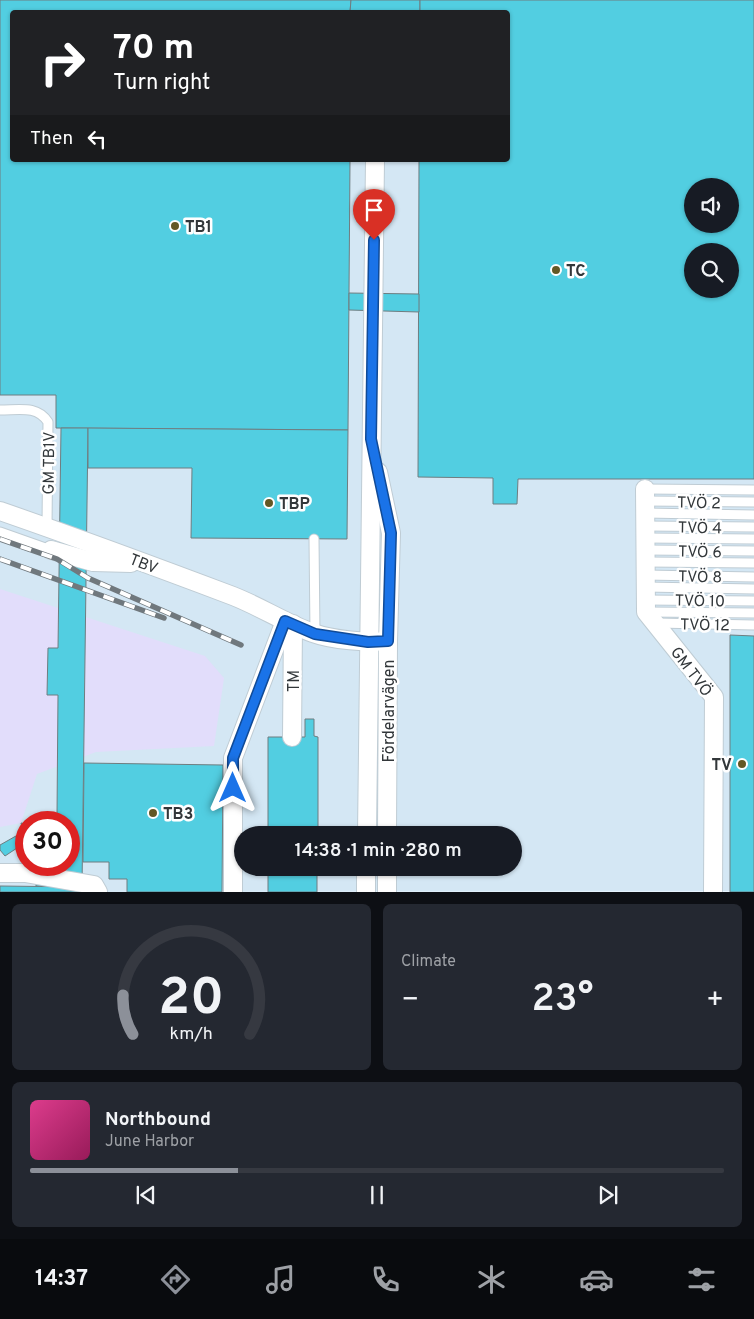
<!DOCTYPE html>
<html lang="en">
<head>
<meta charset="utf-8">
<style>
	body { margin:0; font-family:Overpass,sans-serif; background:#242831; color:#f1f3f6; height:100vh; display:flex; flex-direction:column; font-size:19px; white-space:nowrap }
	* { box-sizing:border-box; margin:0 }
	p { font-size:16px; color:#9ea1a6 }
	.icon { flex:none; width:28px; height:28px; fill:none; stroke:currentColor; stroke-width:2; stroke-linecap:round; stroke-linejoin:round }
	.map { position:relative; height:892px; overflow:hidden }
	.drawer { display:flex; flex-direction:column; gap:12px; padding:12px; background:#0d0f14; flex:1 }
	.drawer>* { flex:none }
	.banner { position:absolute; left:10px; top:10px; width:500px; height:152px; border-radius:5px; box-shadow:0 1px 4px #0004; background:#202124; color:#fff; overflow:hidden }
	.fabs { position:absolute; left:684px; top:178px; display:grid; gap:10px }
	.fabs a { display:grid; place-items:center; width:55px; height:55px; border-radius:50%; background:#171b24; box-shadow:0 1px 4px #0004; font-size:25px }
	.speed { position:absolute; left:15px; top:811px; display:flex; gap:10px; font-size:25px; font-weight:700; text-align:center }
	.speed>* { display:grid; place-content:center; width:65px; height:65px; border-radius:50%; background:#171b24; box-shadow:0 1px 4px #0004; line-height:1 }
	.speed .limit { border:8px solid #d22; background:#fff; color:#111 }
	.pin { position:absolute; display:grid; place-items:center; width:42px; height:42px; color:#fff; margin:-51px -21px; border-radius:50% 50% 50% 0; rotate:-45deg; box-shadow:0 0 5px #0007 }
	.pin .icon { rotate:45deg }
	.me { position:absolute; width:55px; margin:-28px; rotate:0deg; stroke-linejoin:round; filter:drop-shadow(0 0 4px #0008) }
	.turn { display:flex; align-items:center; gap:18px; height:105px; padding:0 20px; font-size:22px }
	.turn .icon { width:65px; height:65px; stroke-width:2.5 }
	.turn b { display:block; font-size:35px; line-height:42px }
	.then { display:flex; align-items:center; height:48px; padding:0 20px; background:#0003; gap:10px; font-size:19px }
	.big { font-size:38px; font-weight:600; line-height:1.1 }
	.drawer .card { flex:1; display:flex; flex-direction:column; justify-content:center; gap:8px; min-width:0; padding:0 18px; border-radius:8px; background:#242831 }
	.drawer .dial { align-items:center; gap:0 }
	.dial svg { height:130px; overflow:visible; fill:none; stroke:#363941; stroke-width:7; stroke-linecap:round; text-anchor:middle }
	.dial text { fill:#f1f3f6; stroke:none }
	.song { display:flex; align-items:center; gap:15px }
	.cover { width:60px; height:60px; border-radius:8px; background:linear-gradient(135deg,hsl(330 70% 55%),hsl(330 70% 35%)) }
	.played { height:5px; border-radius:2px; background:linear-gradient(90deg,#8c9099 30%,#363941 30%) }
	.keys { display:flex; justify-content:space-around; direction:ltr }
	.heat { display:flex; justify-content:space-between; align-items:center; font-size:28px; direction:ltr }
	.drawer .tiles { flex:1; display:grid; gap:12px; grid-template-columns:1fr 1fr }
	.card:last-child { grid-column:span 2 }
	.trip { position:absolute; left:234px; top:826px; width:288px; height:50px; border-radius:25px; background:#171b24; box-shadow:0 1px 4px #0004; font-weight:600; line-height:50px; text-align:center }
	.dock { display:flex; height:80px; justify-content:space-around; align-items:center; background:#090b0e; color:#9ea1a6 }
	.dock .icon { width:35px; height:35px }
	.dock .selected { color:#8c9099 }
	.dock b { font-size:22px; color:#f1f3f6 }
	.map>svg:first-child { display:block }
</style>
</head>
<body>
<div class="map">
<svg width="754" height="892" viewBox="0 0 754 892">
	<rect width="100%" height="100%" fill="#e8f4fd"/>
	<path fill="#d4e7f4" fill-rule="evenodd" d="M 0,0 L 754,0 L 754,891 L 0,892 ZM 12,12 L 508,12 L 508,160 L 12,160 ZM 692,186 L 730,186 L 730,224 L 692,224 ZM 692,251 L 730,251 L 730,289 L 692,289 ZM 26,822 L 69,822 L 69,865 L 26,865 ZM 242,835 L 512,835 L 512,868 L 242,868 Z"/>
	<path fill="#e2ddfb" d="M 0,589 L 205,656 L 224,678 L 214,746 L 96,752 L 37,774 L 21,823 L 0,827 Z"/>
	<g fill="#52cee1" stroke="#6f7d80" fill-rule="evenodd">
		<path d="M 0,0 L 351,0 L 350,12 L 12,12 L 12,160 L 350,160 L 348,430 L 56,428 L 56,395 L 0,395 Z"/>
		<path d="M 351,0 L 420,0 L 420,12 L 350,12 Z"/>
		<path d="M 420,0 L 754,0 L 754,479 L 518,479 L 517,504 L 493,504 L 493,478 L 418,477 L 419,160 L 508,160 L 508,12 L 420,12 ZM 692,186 L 730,186 L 730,224 L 692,224 ZM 692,251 L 730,251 L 730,289 L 692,289 Z"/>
		<path d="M 349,293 L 419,294 L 419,312 L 349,310 Z"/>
		<path d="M 61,428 L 88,428 L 82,887 L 36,886 L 36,865 L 69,865 L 69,822 L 37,822 L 37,815 L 57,815 L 58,695 L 47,695 L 48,648 L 58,648 Z"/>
		<path d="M 88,428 L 348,430 L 347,539 L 191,538 L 192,468 L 88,468 Z"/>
		<path d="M 730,635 L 754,636 L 754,892 L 730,892 Z"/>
		<path d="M 305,719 L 314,719 L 314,736 L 318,737 L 318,835 L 268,835 L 268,737 L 305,737 Z"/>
		<path d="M 84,763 L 223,765 L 222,892 L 127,892 L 127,879 L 109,879 L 109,862 L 83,862 Z"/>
		<path d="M 21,823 L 26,824 L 26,842 L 5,856 L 0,850 L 0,845 L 23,832 Z"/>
		<rect x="268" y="868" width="49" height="24"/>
		<path d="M 0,886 L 82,887 L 82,892 L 0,892 Z"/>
	</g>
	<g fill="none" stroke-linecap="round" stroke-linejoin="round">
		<defs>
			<g id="service">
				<path d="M 0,410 C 19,410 37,405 48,422 L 47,527"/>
				<path d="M 645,489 L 754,490"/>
				<path d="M 645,501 L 754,502"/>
				<path d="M 645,513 L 754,515"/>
				<path d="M 645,526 L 754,527"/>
				<path d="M 0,532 L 51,550"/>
				<path d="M 645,538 L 754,539"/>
				<path d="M 314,539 L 315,634"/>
				<path d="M 645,550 L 754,551"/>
				<path d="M 646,562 L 754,563"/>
				<path d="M 645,575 L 754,577"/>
				<path d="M 645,587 L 754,589"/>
				<path d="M 645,600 L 754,601"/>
				<path d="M 647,612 L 754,613"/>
				<path d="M 656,623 L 754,625"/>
			</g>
			<g id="minor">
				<path d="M 378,472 L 391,533 L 388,641 L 387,835"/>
				<path d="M 645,489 L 646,612 L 714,697 L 713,892"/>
				<path d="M 0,511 C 78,538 156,567 233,596 C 261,607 285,623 313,633 C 332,640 368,643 388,641"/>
				<path d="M 51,550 L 93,562 L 131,563"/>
				<path d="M 292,737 L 293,624"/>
				<path d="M 367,835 L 375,160"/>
				<path d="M 0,873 L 25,873 L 94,885 L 98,892"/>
				<path d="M 233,892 L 233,758 L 285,621"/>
				<path d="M 366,892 L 366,868"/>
				<path d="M 387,892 L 387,868"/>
			</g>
		</defs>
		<use href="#service" stroke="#bfccd4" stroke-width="11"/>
		<use href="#minor" stroke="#bfccd4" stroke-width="20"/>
		<use href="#service" stroke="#fff" stroke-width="9"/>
		<use href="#minor" stroke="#fff" stroke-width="18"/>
		<defs>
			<g id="rail">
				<path d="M 0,539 L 57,559 L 88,578 L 241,645"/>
				<path d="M 0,559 L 164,618"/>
			</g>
		</defs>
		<use href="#rail" stroke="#70787d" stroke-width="5.5"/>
		<use href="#rail" stroke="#fff" stroke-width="4" stroke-dasharray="11" stroke-linecap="butt"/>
	</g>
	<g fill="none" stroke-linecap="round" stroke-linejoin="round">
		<defs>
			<path id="route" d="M 233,788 L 233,758 L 285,621 L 315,634 L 368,642 L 388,641 L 391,533 L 371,439 L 374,240"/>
		</defs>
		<use href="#route" stroke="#114b97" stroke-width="12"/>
		<use href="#route" stroke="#1a73e8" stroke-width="9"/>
	</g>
	<g fill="#635825" stroke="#fff" stroke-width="2">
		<circle cx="175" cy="226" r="5"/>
		<circle cx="556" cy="270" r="5"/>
		<circle cx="269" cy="503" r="5"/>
		<circle cx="742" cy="764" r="5"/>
		<circle cx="153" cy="813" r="5"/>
	</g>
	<g text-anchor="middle" stroke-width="5" stroke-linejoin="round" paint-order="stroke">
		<g font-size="16" font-weight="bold" fill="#32373a" stroke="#fff" text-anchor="start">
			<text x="185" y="232">TB1</text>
			<text x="566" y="276">TC</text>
			<text x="279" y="509">TBP</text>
			<text x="732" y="770" text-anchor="end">TV</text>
			<text x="163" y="819">TB3</text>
		</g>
		<g font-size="16" fill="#32373a" stroke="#fff">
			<text transform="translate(48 463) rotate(-89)" y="6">GM TB1V</text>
			<text transform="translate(699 502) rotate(1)" y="6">TVÖ 2</text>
			<text transform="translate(700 527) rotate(1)" y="6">TVÖ 4</text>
			<text transform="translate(700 551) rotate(1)" y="6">TVÖ 6</text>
			<text transform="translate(144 563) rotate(21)" y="6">TBV</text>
			<text transform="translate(700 576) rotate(1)" y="6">TVÖ 8</text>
			<text transform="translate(700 600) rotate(1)" y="6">TVÖ 10</text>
			<text transform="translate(705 624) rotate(1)" y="6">TVÖ 12</text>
			<text transform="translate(692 671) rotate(53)" y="6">GM TVÖ</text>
			<text transform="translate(293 681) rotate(-90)" y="6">TM</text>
			<text transform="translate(388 711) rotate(-90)" y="6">Fördelarvägen</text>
		</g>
	</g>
</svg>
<div class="fabs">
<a><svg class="icon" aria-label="sound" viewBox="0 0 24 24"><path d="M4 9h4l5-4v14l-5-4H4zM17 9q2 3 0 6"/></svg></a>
<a><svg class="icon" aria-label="search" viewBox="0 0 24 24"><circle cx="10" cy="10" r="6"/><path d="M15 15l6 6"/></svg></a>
</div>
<div class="speed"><div class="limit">30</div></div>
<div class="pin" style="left:374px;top:240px;background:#d93025"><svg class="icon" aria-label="arrive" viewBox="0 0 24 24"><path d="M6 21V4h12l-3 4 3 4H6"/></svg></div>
<svg class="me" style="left:233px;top:788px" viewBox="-20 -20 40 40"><path d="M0-17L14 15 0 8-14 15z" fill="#1a73e8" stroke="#fff" stroke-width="4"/></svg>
<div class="trip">14:38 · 1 min · 280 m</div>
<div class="banner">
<div class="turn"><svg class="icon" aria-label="right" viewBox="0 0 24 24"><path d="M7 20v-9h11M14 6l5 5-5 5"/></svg><div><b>70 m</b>Turn right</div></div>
<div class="then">Then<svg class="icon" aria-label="left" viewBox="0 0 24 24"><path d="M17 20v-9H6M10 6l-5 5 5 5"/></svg></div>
</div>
</div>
<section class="drawer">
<div class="tiles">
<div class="card dial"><svg viewBox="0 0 100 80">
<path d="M14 69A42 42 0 1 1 86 69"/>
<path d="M14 69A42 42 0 0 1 8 45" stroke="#8c9099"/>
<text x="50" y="56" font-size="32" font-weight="700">20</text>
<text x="50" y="72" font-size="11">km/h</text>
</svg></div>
<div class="card"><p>Climate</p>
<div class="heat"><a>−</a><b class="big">23°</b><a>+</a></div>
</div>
<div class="card">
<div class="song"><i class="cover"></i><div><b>Northbound</b><p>June Harbor</p></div></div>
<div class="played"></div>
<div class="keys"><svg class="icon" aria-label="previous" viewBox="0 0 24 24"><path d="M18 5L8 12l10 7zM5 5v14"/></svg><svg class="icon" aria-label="pause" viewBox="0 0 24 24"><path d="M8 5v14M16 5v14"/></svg><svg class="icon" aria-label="next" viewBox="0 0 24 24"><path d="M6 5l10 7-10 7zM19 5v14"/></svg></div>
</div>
</div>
</section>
<nav class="dock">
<b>14:37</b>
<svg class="icon selected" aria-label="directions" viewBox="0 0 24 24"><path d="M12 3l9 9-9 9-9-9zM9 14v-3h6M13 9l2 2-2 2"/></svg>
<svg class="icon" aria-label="music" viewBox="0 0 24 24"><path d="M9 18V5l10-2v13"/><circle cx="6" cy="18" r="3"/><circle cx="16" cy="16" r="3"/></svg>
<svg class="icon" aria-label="phone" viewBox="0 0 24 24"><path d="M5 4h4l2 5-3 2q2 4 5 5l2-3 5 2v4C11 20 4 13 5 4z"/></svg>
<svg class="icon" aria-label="climate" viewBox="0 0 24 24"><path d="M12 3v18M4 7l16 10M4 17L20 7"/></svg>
<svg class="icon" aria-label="car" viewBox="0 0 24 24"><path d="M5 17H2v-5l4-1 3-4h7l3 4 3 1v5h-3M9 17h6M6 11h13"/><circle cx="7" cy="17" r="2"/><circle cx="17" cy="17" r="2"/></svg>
<svg class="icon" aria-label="filters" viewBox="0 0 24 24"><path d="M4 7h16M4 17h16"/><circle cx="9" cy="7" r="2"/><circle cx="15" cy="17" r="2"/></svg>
</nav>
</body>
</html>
